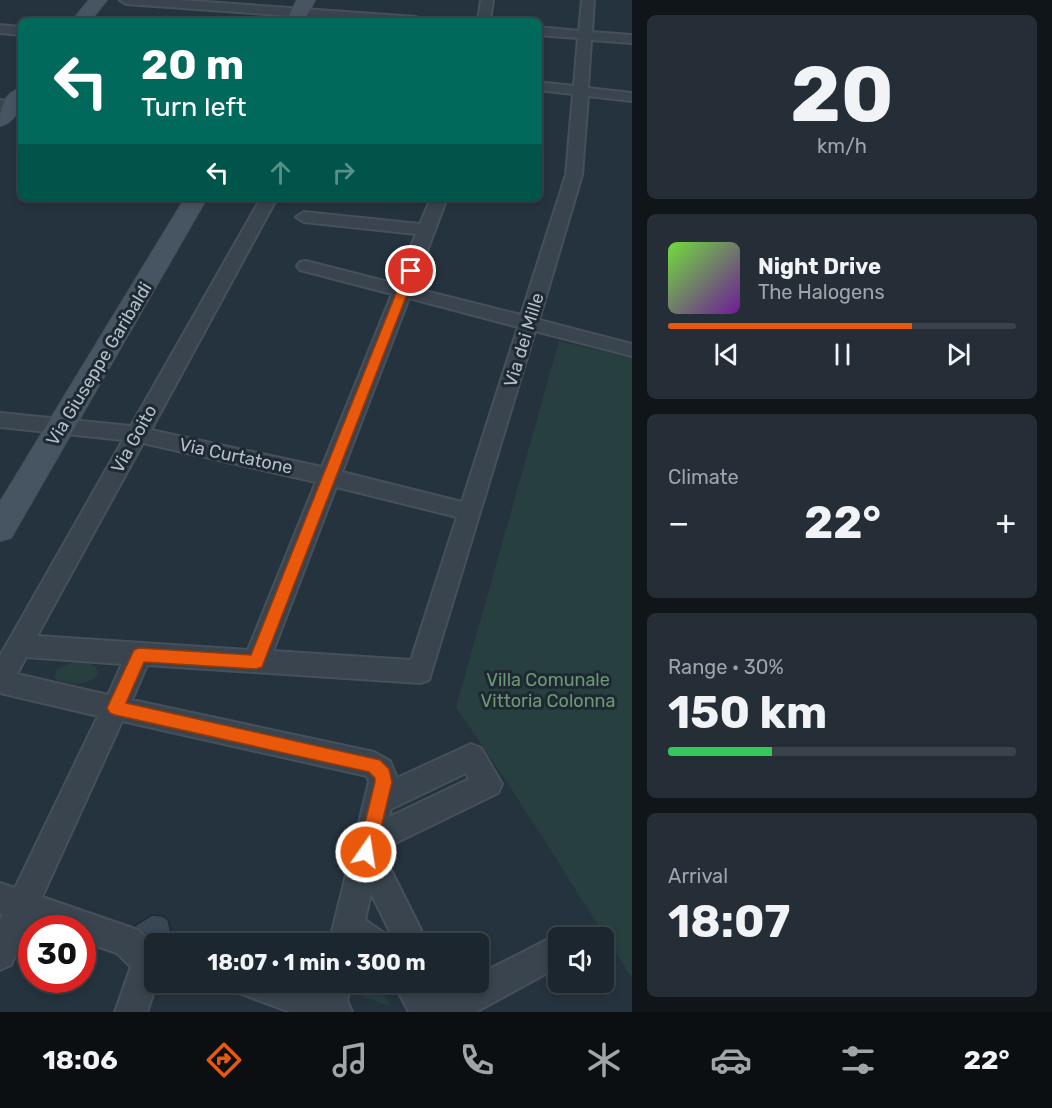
<!DOCTYPE html>
<html lang="en">
<head>
<meta charset="utf-8">
<style>
	body { margin:0; font-family:Rubik,sans-serif; background:#252e36; color:#f1f3f6; height:100vh; display:flex; flex-direction:column; font-size:22px; white-space:nowrap }
	* { box-sizing:border-box; margin:0 }
	p { font-size:20px; color:#a0a5aa }
	.icon { flex:none; width:33px; height:33px; fill:none; stroke:currentColor; stroke-width:2; stroke-linecap:round; stroke-linejoin:round }
	.map { position:relative; flex:1; overflow:hidden }
	.sheet { display:flex; flex-direction:column; gap:15px; padding:15px; background:#0f1519; width:420px }
	.sheet>* { flex:none }
	.guide { position:absolute; left:18px; top:18px; width:524px; height:183px; border-radius:9px; box-shadow:0 3px 9px #0003,0 0 0 2px #3a434a; background:#00695c; color:#fff; overflow:hidden }
	.tools { position:absolute; left:548px; top:927px; display:grid; gap:12px }
	.tools a { display:grid; place-items:center; width:66px; height:66px; border-radius:9px; background:#1c262e; box-shadow:0 3px 9px #0003,0 0 0 2px #3a434a; font-size:30px }
	.speed { position:absolute; left:18px; top:915px; display:flex; gap:12px; font-size:30px; font-weight:700; text-align:center }
	.speed>* { display:grid; place-content:center; width:78px; height:78px; border-radius:50%; background:#1c262e; box-shadow:0 3px 9px #0003,0 0 0 2px #3a434a; line-height:1 }
	.speed .limit { border:9px solid #d22; background:#fff; color:#111 }
	.pin { position:absolute; display:grid; place-items:center; width:51px; height:51px; color:#fff; margin:-26px; border:3px solid #fff; border-radius:50%; box-shadow:0 2px 6px #0007 }
	.me { position:absolute; width:66px; margin:-33px; rotate:13deg; stroke-linejoin:round; filter:drop-shadow(0 0 4px #0008) }
	.turn { display:flex; align-items:center; gap:21px; height:126px; padding:0 24px; font-size:27px }
	.turn .icon { width:78px; height:78px; stroke-width:2.5 }
	.turn b { display:block; font-size:42px; line-height:51px }
	.lanes { display:flex; align-items:center; height:57px; padding:0 24px; background:#0003; justify-content:center; gap:30px; direction:ltr }
	.lanes .off { opacity:.35 }
	.big { font-size:45px; font-weight:700; line-height:1.1 }
	.sheet .tile { flex:1; display:flex; flex-direction:column; justify-content:center; gap:9px; min-width:0; padding:0 21px; border-radius:9px; background:#252e36 }
	.sheet .dial { align-items:center; gap:0 }
	.dial b { font-size:78px; line-height:1 }
	.song { display:flex; align-items:center; gap:18px }
	.cover { width:72px; height:72px; border-radius:9px; background:linear-gradient(135deg,hsl(100 70% 55%),hsl(280 70% 35%)) }
	.played { height:6px; border-radius:3px; background:linear-gradient(90deg,#ea580c 70%,#3a434a 70%) }
	.keys { display:flex; justify-content:space-around; direction:ltr }
	.heat { display:flex; justify-content:space-between; align-items:center; font-size:33px; direction:ltr }
	.charge { height:9px; border-radius:4px; background:linear-gradient(90deg,#34c759 30%,#3a434a 0) }
	.trip { position:absolute; left:144px; top:933px; width:345px; height:60px; border-radius:9px; background:#1c262e; box-shadow:0 3px 9px #0003,0 0 0 2px #3a434a; font-weight:700; line-height:60px; text-align:center }
	.dock { display:flex; height:96px; justify-content:space-around; align-items:center; background:#0b0f12; color:#a0a5aa }
	.dock .icon { width:42px; height:42px }
	.dock .on { color:#ea580c }
	.dock b { font-size:27px; color:#f1f3f6 }
	main { display:flex; flex:1; min-height:0 }
	.map>svg:first-child { display:block }
</style>
</head>
<body>
<main>
<div class="map">
<svg width="632" height="1012" viewBox="0 0 632 1012">
	<rect width="100%" height="100%" fill="#25333e"/>
	<g fill="#273f3f">
		<path d="M 559,341 L 632,358 L 632,978 L 514,793 L 456,707 Z"/>
		<path d="M 75,662 C 85,662 91,662 98,670 L 97,676 C 85,686 70,685 55,679 L 56,670 L 62,666 Z"/>
		<path d="M 358,983 L 376,983 L 391,1006 L 355,994 Z"/>
	</g>
	<path fill="#374754" stroke="#202b35" stroke-width="1.5" d="M 152,915 L 162,916 L 168,920 L 173,941 L 146,934 L 134,926 Z"/>
	<g fill="none" stroke-linecap="round" stroke-linejoin="round">
		<defs>
			<g id="street">
				<path d="M 120,0 L 178,0 L 416,17 L 422,21 L 363,21 L 126,4 Z"/>
				<path d="M 481,0 L 493,0 L 490,21 L 478,21 Z"/>
				<path d="M 582,0 L 594,0 L 592,32 L 632,35 L 632,43 L 591,40 L 588,88 L 632,93 L 632,101 L 588,96 L 582,175 L 539,320 L 632,344 L 632,356 L 535,331 L 429,680 L 420,683 L 147,665 L 132,700 L 374,752 L 390,761 L 397,778 L 471,744 L 481,748 L 502,784 L 498,793 L 381,850 L 428,944 L 396,944 L 371,893 L 365,920 L 384,933 L 388,944 L 329,944 L 369,782 L 367,776 L 122,721 L 42,897 L 138,930 L 154,944 L 154,982 L 157,982 L 147,1012 L 115,1012 L 131,967 L 117,953 L 82,941 L 82,928 L 45,928 L 30,923 L 11,965 L 0,970 L 0,920 L 3,914 L 0,913 L 0,883 L 15,888 L 98,716 L 0,693 L 0,656 L 123,440 L 0,427 L 0,413 L 131,426 L 261,198 L 277,198 L 151,430 L 322,467 L 392,294 L 300,270 L 297,266 L 300,262 L 306,261 L 396,284 L 416,234 L 304,222 L 296,217 L 304,212 L 420,224 L 431,198 L 447,198 L 413,288 L 521,315 L 566,175 L 573,94 L 538,90 L 538,82 L 574,86 L 578,38 L 538,35 L 538,27 L 579,31 ZM 409,298 L 518,327 L 462,502 L 342,472 ZM 143,443 L 316,482 L 248,650 L 37,636 ZM 336,487 L 457,517 L 411,660 L 273,651 ZM 26,657 L 122,664 L 108,695 L 17,674 ZM 466,773 L 469,779 L 389,817 L 391,809 Z"/>
				<path d="M 0,25 L 21,27 L 21,35 L 0,33 Z"/>
				<path d="M 0,100 L 21,103 L 21,111 L 0,108 Z"/>
				<path d="M 558,934 L 566,938 L 558,938 L 558,967 L 476,1012 L 409,1012 L 393,982 L 450,982 L 454,989 L 465,982 L 478,982 L 478,975 Z"/>
				<path d="M 234,982 L 298,982 L 317,989 L 319,982 L 351,982 L 347,1000 L 352,1012 L 290,1012 L 239,993 Z"/>
			</g>
			<g id="secondary">
				<path d="M 89,0 L 107,0 L 90,21 L 72,21 Z"/>
				<path d="M 297,0 L 315,0 L 304,21 L 286,21 Z"/>
				<path d="M 21,88 C 21,104 18,122 0,126 C 0,110 3,93 21,88 Z"/>
				<path d="M 185,198 L 207,198 L 11,538 L 0,541 L 0,502 Z"/>
			</g>
		</defs>
		<use href="#street" stroke="#45505a" stroke-width="4"/>
		<use href="#secondary" stroke="#45505a" stroke-width="2"/>
		<use href="#street" fill="#39444e" fill-rule="evenodd"/>
		<use href="#secondary" fill="#475461" fill-rule="evenodd"/>
	</g>
	<path fill="#ea580c" stroke="#983908" stroke-width="1.5" d="M 411,268 L 416,271 L 262,667 L 256,669 L 144,662 L 126,703 L 380,760 L 389,769 L 392,782 L 375,852 L 373,859 L 366,861 L 360,859 L 358,852 L 375,782 L 375,778 L 369,772 L 115,715 L 110,713 L 107,708 L 134,650 L 139,648 L 251,655 L 405,271 Z"/>
	<g text-anchor="middle" stroke-width="6" stroke-linejoin="round" paint-order="stroke">
		<g font-size="18" fill="#b5bfc9" stroke="#1e2933">
			<text transform="translate(524 340) rotate(-73)" y="6">Via dei Mille</text>
			<text transform="translate(99 364) rotate(-59)" y="6">Via Giuseppe Garibaldi</text>
			<text transform="translate(134 439) rotate(-61)" y="6">Via Goito</text>
			<text transform="translate(236 456) rotate(12)" y="6">Via Curtatone</text>
		</g>
		<g font-size="18" fill="#6d9972" stroke="#1e2933">
			<text x="548" y="686">Villa Comunale<tspan x="548" dy="21">Vittoria Colonna</tspan></text>
		</g>
	</g>
</svg>
<div class="tools">
<a><svg class="icon" aria-label="sound" viewBox="0 0 24 24"><path d="M4 9h4l5-4v14l-5-4H4zM17 9q2 3 0 6"/></svg></a>
</div>
<div class="speed"><div class="limit">30</div></div>
<div class="pin" style="left:411px;top:271px;background:#d93025"><svg class="icon" aria-label="arrive" viewBox="0 0 24 24"><path d="M6 21V4h12l-3 4 3 4H6"/></svg></div>
<svg class="me" style="left:366px;top:852px" viewBox="-20 -20 40 40"><circle r="17" fill="#ea580c" stroke="#fff" stroke-width="3"/><path d="M0-11L8 9 0 5-8 9z" fill="#fff"/></svg>
<div class="trip">18:07 · 1 min · 300 m</div>
<div class="guide">
<div class="turn"><svg class="icon" aria-label="left" viewBox="0 0 24 24"><path d="M17 20v-9H6M10 6l-5 5 5 5"/></svg><div><b>20 m</b>Turn left</div></div>
<div class="lanes"><svg class="icon" aria-label="left" viewBox="0 0 24 24"><path d="M17 20v-9H6M10 6l-5 5 5 5"/></svg><svg class="icon off" aria-label="ahead" viewBox="0 0 24 24"><path d="M12 20V5M6 11l6-6 6 6"/></svg><svg class="icon off" aria-label="right" viewBox="0 0 24 24"><path d="M7 20v-9h11M14 6l5 5-5 5"/></svg></div>
</div>
</div>
<section class="sheet">
<div class="tile dial"><b>20</b><p>km/h</p></div>
<div class="tile">
<div class="song"><i class="cover"></i><div><b>Night Drive</b><p>The Halogens</p></div></div>
<div class="played"></div>
<div class="keys"><svg class="icon" aria-label="previous" viewBox="0 0 24 24"><path d="M18 5L8 12l10 7zM5 5v14"/></svg><svg class="icon" aria-label="pause" viewBox="0 0 24 24"><path d="M8 5v14M16 5v14"/></svg><svg class="icon" aria-label="next" viewBox="0 0 24 24"><path d="M6 5l10 7-10 7zM19 5v14"/></svg></div>
</div>
<div class="tile"><p>Climate</p>
<div class="heat"><a>−</a><b class="big">22°</b><a>+</a></div>
</div>
<div class="tile"><p>Range · 30%</p><b class="big">150 km</b><div class="charge"></div></div>
<div class="tile"><p>Arrival</p><b class="big">18:07</b></div>
</section>
</main>
<nav class="dock">
<b>18:06</b>
<svg class="icon on" aria-label="directions" viewBox="0 0 24 24"><path d="M12 3l9 9-9 9-9-9zM9 14v-3h6M13 9l2 2-2 2"/></svg>
<svg class="icon" aria-label="music" viewBox="0 0 24 24"><path d="M9 18V5l10-2v13"/><circle cx="6" cy="18" r="3"/><circle cx="16" cy="16" r="3"/></svg>
<svg class="icon" aria-label="phone" viewBox="0 0 24 24"><path d="M5 4h4l2 5-3 2q2 4 5 5l2-3 5 2v4C11 20 4 13 5 4z"/></svg>
<svg class="icon" aria-label="climate" viewBox="0 0 24 24"><path d="M12 3v18M4 7l16 10M4 17L20 7"/></svg>
<svg class="icon" aria-label="car" viewBox="0 0 24 24"><path d="M5 17H2v-5l4-1 3-4h7l3 4 3 1v5h-3M9 17h6M6 11h13"/><circle cx="7" cy="17" r="2"/><circle cx="17" cy="17" r="2"/></svg>
<svg class="icon" aria-label="filters" viewBox="0 0 24 24"><path d="M4 7h16M4 17h16"/><circle cx="9" cy="7" r="2"/><circle cx="15" cy="17" r="2"/></svg>
<b>22°</b>
</nav>
</body>
</html>
